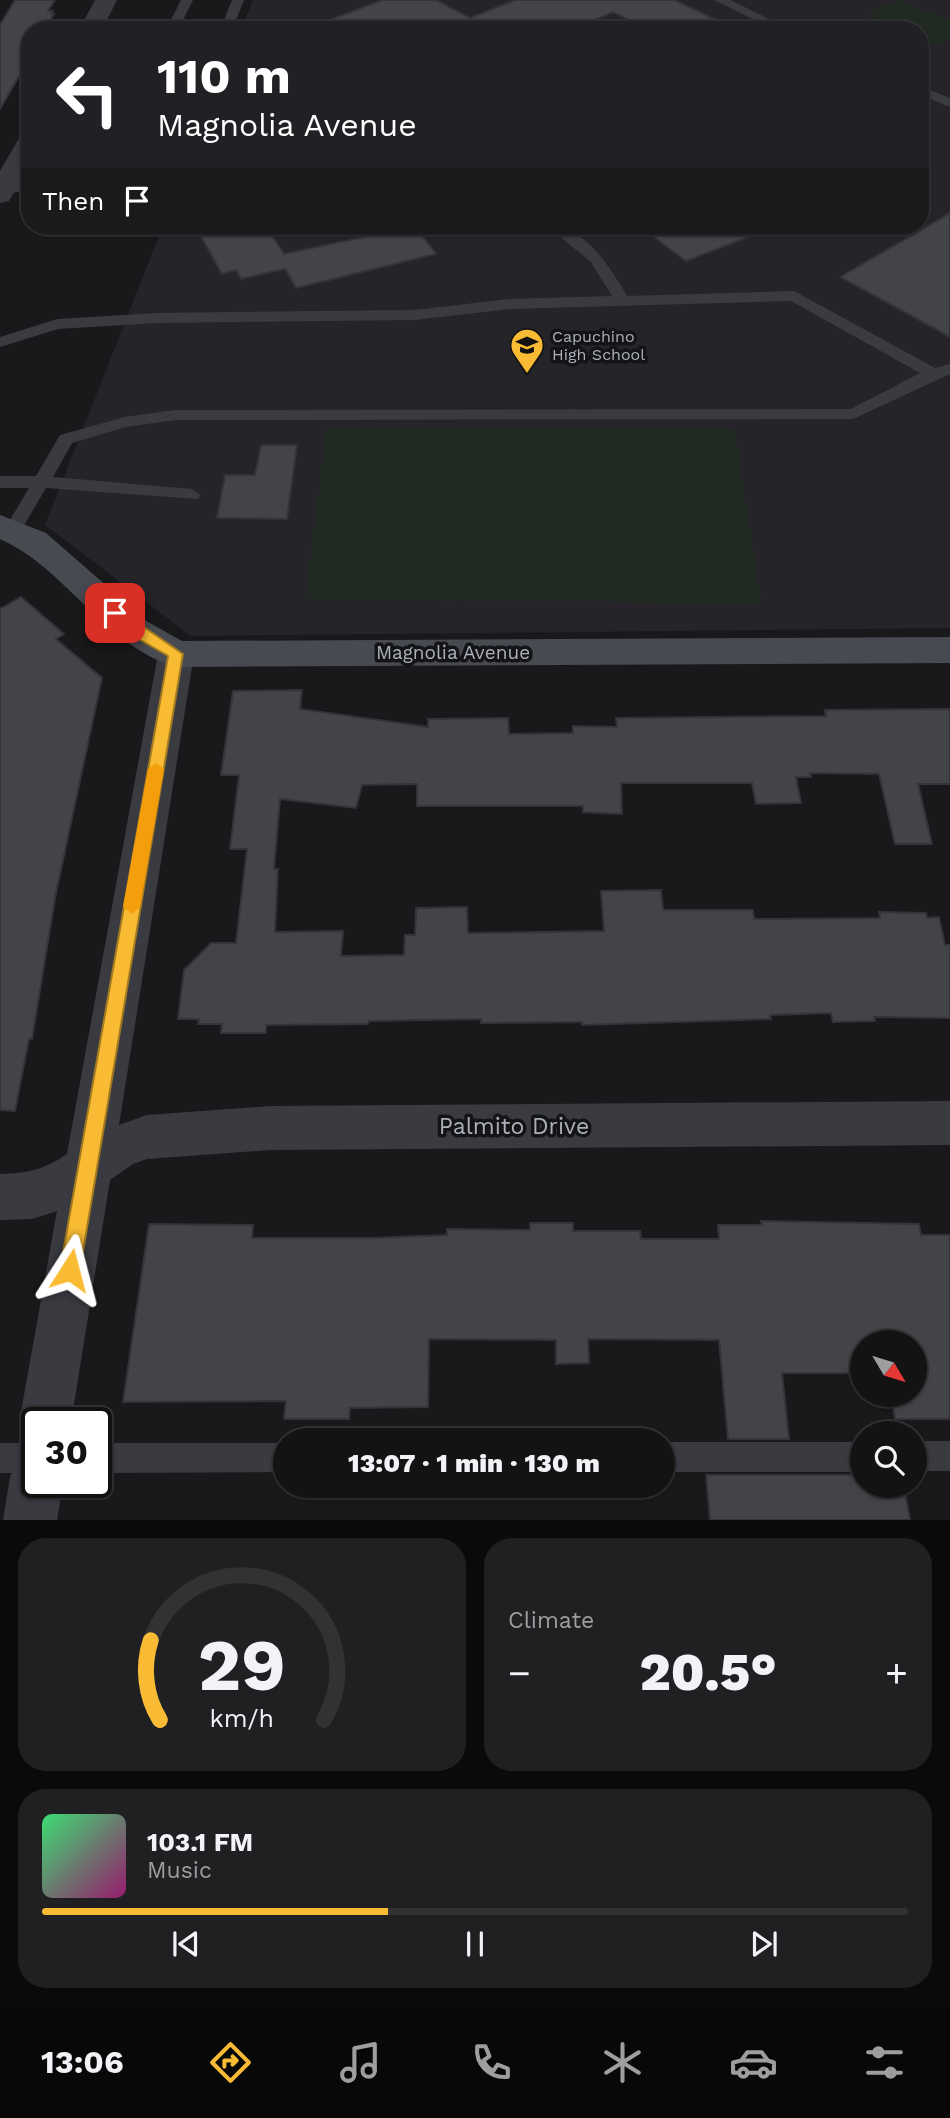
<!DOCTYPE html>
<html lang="en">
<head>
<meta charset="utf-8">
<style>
	body { margin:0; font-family:"Work Sans",sans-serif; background:#202022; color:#f1f3f6; height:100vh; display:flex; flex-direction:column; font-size:26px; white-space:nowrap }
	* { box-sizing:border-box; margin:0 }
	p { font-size:23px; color:#9d9ea0 }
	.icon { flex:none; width:38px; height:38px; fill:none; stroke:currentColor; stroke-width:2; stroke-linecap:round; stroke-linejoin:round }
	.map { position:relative; height:1520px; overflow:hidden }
	.panel { display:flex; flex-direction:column; gap:18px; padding:18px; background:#0a0a0b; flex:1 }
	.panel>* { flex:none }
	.hud { position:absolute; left:21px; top:21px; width:908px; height:214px; border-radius:28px; box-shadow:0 2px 5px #0004,0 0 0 2px #323234; background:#202124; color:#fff; overflow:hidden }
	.needle { width:46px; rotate:128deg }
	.controls { position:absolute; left:850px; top:1330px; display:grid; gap:14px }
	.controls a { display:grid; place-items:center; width:77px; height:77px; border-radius:50%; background:#131314; box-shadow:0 2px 5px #0004,0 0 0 2px #323234; font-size:35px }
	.speed { position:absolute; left:21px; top:1407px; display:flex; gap:14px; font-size:35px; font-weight:700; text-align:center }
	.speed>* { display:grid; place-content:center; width:91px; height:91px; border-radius:50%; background:#131314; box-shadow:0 2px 5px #0004,0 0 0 2px #323234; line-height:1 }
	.speed .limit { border:4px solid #111; border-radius:10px; background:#fff; color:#111 }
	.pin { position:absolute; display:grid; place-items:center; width:60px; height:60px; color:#fff; margin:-30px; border-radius:14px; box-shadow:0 4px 10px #0006 }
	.me { position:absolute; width:77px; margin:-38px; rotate:9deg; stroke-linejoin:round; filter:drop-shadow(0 0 5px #0008) }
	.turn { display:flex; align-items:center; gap:24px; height:147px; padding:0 21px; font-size:32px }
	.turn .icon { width:91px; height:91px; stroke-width:2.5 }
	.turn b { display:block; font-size:49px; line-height:60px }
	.then { display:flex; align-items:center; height:66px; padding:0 21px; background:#0003; gap:14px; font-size:26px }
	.big { font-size:52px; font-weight:800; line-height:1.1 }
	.panel .tile { flex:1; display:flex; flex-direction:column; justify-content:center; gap:10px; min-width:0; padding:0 24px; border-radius:28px; background:#202022 }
	.panel .dial { align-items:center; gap:0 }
	.dial svg { height:182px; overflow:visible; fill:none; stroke:#323234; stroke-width:7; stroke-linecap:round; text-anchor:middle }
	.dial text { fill:#f1f3f6; stroke:none }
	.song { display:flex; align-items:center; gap:21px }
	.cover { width:84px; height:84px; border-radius:10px; background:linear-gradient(135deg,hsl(140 70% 55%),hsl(320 70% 35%)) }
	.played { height:7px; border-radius:4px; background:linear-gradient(90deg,#f9bb33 40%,#323234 40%) }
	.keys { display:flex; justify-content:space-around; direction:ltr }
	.heat { display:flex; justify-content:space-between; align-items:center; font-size:38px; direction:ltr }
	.panel .tiles { flex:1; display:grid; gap:18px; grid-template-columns:1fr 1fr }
	.tile:last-child { grid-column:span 2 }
	.trip { position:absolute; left:273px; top:1428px; width:402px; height:70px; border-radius:35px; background:#131314; box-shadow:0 2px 5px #0004,0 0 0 2px #323234; font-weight:800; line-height:70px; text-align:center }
	.menu { display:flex; height:112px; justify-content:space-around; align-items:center; background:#080808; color:#9d9ea0 }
	.menu .icon { width:49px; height:49px }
	.menu .on { color:#f9bb33 }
	.menu b { font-size:32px; color:#f1f3f6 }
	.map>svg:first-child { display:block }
</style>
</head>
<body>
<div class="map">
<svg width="950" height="1520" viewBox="0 0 950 1520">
	<rect width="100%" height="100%" fill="#19191b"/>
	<path fill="#252529" d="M 253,0 L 950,0 L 950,628 L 191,636 L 45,525 L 163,226 L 920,226 L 920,30 L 241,30 Z"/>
	<g fill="#212a22">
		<path d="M 897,0 L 950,20 L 950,38 L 936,45 L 921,38 L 920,30 L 902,30 L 867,14 Z"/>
		<path d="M 327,426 L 735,430 L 761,603 L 305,599 Z"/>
	</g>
	<g fill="#434448" stroke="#333338" stroke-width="2">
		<path d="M 15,0 L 55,0 L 48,11 L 53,11 L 51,14 L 54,14 L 45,30 L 30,30 L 30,57 L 0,109 L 0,25 Z"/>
		<path d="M 382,0 L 436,0 L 470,18 L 515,0 L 675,0 L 737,30 L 649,30 L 613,12 L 571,30 L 312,30 L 311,27 Z"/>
		<path d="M 950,213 L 950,337 L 840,277 Z"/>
		<path d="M 195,226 L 266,226 L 284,254 L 415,226 L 436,254 L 296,288 L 285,269 L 241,279 L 236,270 L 222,274 Z"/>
		<path d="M 639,226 L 771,226 L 772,228 L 686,261 Z"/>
		<path d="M 261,445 L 297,445 L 287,519 L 217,518 L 225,475 L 255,475 Z"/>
		<path d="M 21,597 L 64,634 L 56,639 L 102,678 L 56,893 L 32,1039 L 29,1039 L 15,1111 L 0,1110 L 0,609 Z"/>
		<path d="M 302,690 L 300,709 L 428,727 L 428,719 L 508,718 L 509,734 L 573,733 L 573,726 L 617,727 L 616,718 L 826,716 L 825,710 L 950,709 L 950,784 L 918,784 L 932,844 L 895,844 L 879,774 L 810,773 L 811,777 L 796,777 L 801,803 L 756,804 L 752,783 L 621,783 L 622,814 L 583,812 L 583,806 L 417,806 L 417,784 L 362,785 L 356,808 L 280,799 L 274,869 L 278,869 L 275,932 L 343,931 L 341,956 L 404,955 L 405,935 L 415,935 L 416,908 L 467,907 L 468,933 L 604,931 L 601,891 L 661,890 L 663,910 L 753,910 L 754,919 L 880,918 L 879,912 L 926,913 L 927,918 L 939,917 L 945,945 L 950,945 L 950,1018 L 874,1017 L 875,1021 L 833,1022 L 831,1013 L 770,1015 L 771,1019 L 582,1025 L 582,1022 L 481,1023 L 481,1019 L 369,1021 L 368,1024 L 266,1025 L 266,1033 L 221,1033 L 222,1024 L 198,1024 L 199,1019 L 178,1019 L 184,970 L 211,943 L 236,943 L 247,849 L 230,849 L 239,775 L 221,775 L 233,691 Z"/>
		<path d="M 761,1221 L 919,1224 L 921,1235 L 950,1235 L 950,1419 L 895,1419 L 891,1395 L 915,1395 L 915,1342 L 863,1342 L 863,1373 L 782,1373 L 789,1439 L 728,1439 L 719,1340 L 588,1339 L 589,1363 L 556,1364 L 556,1340 L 429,1339 L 428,1407 L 350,1408 L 349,1419 L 284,1419 L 286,1401 L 123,1402 L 149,1224 L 253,1225 L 252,1238 L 373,1238 L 447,1235 L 447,1229 L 530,1230 L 530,1223 L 573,1223 L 573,1231 L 640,1231 L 641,1239 L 719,1239 L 718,1225 L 762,1225 Z"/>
		<path d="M 706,1475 L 863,1475 L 863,1486 L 904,1486 L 910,1520 L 710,1520 Z"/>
	</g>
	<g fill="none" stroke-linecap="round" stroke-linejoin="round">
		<g fill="#3a3b41" fill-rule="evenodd">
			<path d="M 181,0 L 193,0 L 178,30 L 166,30 Z"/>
			<path d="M 232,0 L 244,0 L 232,30 L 220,30 Z"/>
			<path d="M 714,0 L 730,0 L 792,30 L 775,30 Z"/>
			<path d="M 920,86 L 950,98 L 950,107 L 920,95 Z"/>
			<path d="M 30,182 L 30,190 L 0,195 L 0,187 Z"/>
			<path d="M 547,226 C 586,226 609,266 627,296 L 794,291 L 935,368 L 950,364 L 950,374 L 853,419 L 175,420 L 126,427 L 72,443 L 53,477 L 192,489 L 201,495 L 198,499 L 46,488 L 19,534 L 13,536 L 4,530 L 29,488 L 0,488 L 0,476 L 36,476 L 60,435 L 125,417 L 175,410 L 851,409 L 920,373 L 791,301 L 511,309 L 414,320 L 157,323 L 58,329 L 0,347 L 0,337 L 57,319 L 157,313 L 414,310 L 511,299 L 612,296 L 591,262 Z"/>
			<rect x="915" y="1441" width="35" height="30"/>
			<rect x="663" y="1442" width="200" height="30"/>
			<rect x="0" y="1443" width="37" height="30"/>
			<path d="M 96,1443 L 285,1443 L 285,1472 L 96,1473 Z"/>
		</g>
		<g fill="#3a3b41" fill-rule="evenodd">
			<path d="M 95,0 L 117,0 L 102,30 L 79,30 Z"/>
			<path d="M 30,133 L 30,164 L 9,201 L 0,203 L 0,171 L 21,135 Z"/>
			<path d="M 176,641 L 189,645 L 194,654 L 119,1125 L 147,1115 L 271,1106 L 950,1101 L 950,1145 L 271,1150 L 147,1159 L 133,1164 L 110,1180 L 71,1423 L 37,1423 L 37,1446 L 26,1442 L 19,1423 L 57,1211 L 32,1219 L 0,1220 L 0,1174 C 28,1173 44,1170 67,1154 L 158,654 L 163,645 Z"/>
			<path d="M 37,1450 L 37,1482 L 63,1482 L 57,1520 L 3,1520 L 10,1477 L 18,1458 Z"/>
		</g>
		<path fill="#484a51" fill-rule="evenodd" d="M 0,515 L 46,533 L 148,622 L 182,641 L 950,637 L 950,663 L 176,667 C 103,645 67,569 0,539 Z"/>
	</g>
	<path fill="#f9bb33" stroke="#a27a21" stroke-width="2" d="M 115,607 L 183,654 L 80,1270 L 77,1277 L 70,1280 L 63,1277 L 60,1270 L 168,656 L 130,634 L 110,616 L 110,609 Z"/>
	<path fill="#f59e0b" d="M 156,763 L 164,769 L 140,907 L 132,914 L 123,907 L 148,769 Z"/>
	<defs>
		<symbol id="school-pin" viewBox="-11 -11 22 30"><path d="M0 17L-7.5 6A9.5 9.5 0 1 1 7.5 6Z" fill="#f9bb33" stroke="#141416"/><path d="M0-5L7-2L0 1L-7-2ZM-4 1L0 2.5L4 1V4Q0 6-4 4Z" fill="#111"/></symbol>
	</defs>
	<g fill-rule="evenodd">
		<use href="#school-pin" x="508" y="326" width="38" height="52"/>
	</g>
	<g text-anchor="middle" stroke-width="7" stroke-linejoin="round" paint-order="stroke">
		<g font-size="16" fill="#abb0bb" stroke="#141416" text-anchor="start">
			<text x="552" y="342">Capuchino<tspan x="552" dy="18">High School</tspan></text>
		</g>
		<g font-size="19" fill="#abb0bb" stroke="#141416">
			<text x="453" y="659">Magnolia Avenue</text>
		</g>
		<g font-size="23" fill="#abb0bb" stroke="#141416">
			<text x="514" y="1134">Palmito Drive</text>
		</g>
	</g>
</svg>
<div class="controls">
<a><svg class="needle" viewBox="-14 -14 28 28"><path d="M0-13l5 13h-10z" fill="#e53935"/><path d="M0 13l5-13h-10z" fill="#9d9ea0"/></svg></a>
<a><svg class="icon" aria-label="search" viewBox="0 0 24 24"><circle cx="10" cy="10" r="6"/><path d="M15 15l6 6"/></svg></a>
</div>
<div class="speed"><div class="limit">30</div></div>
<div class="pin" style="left:115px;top:613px;background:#d93025"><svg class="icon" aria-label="arrive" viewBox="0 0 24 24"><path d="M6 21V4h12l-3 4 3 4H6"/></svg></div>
<svg class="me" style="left:70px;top:1270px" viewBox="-20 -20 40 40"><path d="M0-17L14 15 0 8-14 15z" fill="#f9bb33" stroke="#fff" stroke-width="4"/></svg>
<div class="trip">13:07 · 1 min · 130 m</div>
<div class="hud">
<div class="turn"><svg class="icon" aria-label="left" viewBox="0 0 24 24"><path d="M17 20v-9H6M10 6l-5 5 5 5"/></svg><div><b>110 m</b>Magnolia Avenue</div></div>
<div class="then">Then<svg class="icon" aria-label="arrive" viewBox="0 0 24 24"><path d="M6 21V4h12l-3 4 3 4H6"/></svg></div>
</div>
</div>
<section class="panel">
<div class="tiles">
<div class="tile dial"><svg viewBox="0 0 100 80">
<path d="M14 69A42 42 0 1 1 86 69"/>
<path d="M14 69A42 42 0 0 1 10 34" stroke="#f9bb33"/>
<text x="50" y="56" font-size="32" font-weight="700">29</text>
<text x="50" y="72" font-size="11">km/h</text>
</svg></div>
<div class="tile"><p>Climate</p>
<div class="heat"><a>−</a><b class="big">20.5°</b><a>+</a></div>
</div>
<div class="tile">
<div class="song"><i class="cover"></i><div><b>103.1 FM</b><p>Music</p></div></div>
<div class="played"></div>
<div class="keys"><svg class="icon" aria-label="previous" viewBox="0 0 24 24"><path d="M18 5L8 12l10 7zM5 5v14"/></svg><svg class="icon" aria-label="pause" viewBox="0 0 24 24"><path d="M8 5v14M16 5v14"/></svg><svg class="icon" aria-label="next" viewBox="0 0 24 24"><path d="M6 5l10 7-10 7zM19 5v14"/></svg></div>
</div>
</div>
</section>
<nav class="menu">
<b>13:06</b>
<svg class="icon on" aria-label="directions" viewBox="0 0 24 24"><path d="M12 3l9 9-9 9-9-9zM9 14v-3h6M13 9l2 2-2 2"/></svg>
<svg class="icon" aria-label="music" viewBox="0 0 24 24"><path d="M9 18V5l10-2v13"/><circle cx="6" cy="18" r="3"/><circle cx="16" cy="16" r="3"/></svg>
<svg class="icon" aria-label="phone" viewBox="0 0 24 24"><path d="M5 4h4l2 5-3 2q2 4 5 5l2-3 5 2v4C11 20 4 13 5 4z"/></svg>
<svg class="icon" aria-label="climate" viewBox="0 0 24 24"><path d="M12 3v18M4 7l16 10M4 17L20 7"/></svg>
<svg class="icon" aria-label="car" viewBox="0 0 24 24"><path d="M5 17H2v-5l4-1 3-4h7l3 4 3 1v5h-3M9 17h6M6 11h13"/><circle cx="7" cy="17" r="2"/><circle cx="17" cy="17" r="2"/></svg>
<svg class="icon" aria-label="filters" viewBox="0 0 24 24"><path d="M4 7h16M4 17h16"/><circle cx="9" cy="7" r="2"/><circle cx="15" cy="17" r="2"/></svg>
</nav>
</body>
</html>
